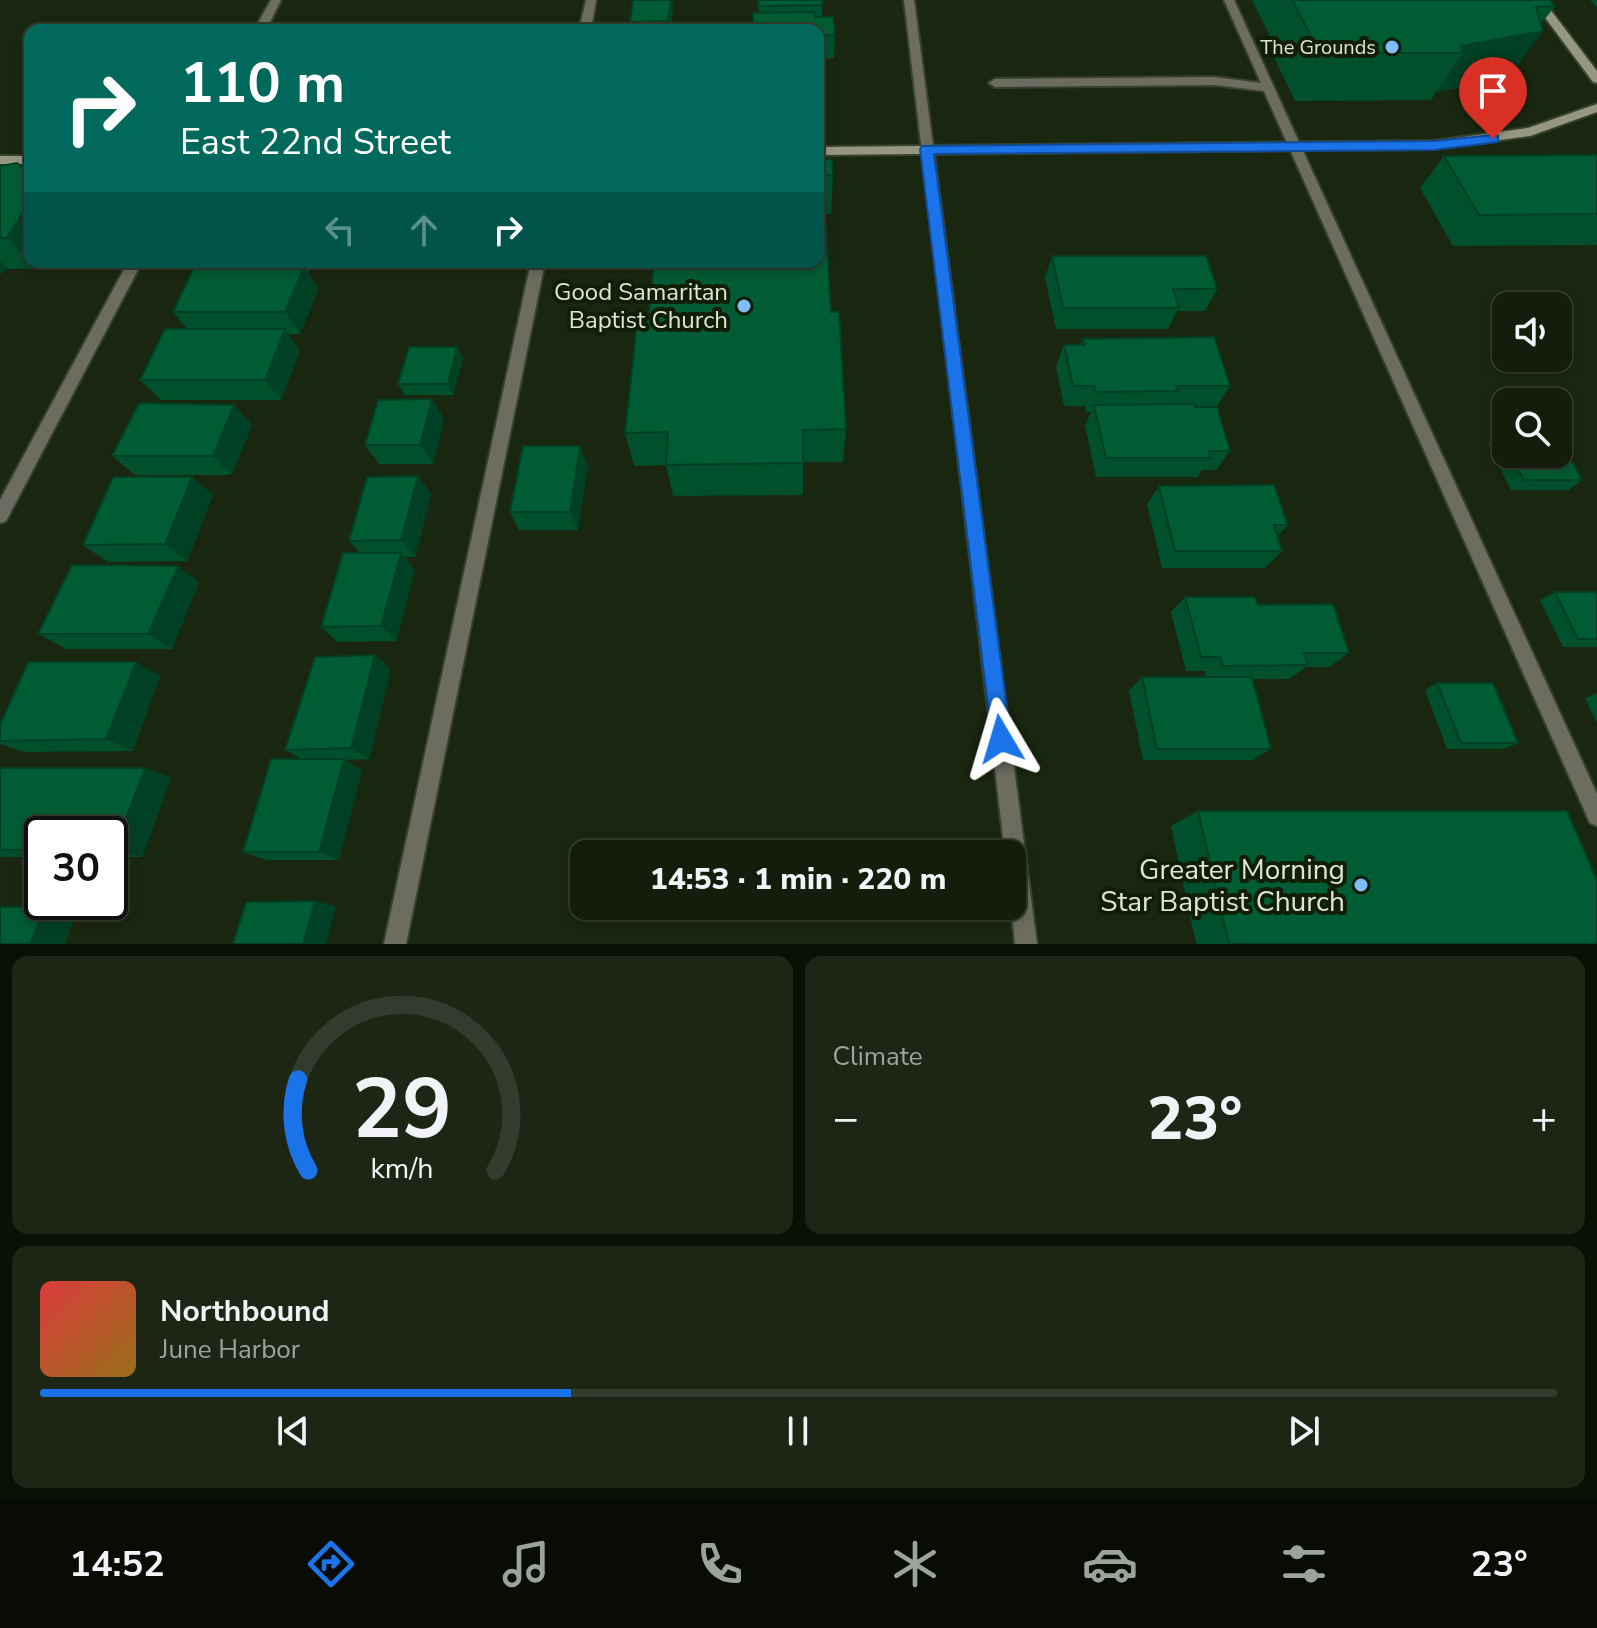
<!DOCTYPE html>
<html lang="en">
<head>
<meta charset="utf-8">
<style>
	body { margin:0; font-family:"Nunito Sans",sans-serif; background:#1d2615; color:#f1f3f6; height:100vh; display:flex; flex-direction:column; font-size:30px; white-space:nowrap }
	* { box-sizing:border-box; margin:0 }
	p { font-size:26px; color:#9da29d }
	.icon { flex:none; width:44px; height:44px; fill:none; stroke:currentColor; stroke-width:2; stroke-linecap:round; stroke-linejoin:round }
	.map { position:relative; height:944px; overflow:hidden }
	.drawer { display:flex; flex-direction:column; gap:12px; padding:12px; background:#0b1007; flex:1 }
	.drawer>* { flex:none }
	.hud { position:absolute; left:24px; top:24px; width:800px; height:244px; border-radius:16px; box-shadow:0 4px 12px #0003,0 0 0 2px #333b2d; background:#00695c; color:#fff; overflow:hidden }
	.controls { position:absolute; left:1492px; top:292px; display:grid; gap:16px }
	.controls a { display:grid; place-items:center; width:80px; height:80px; border-radius:16px; background:#141d0c; box-shadow:0 4px 12px #0003,0 0 0 2px #333b2d; font-size:40px }
	.speed { position:absolute; left:24px; top:816px; display:flex; gap:16px; font-size:40px; font-weight:700; text-align:center }
	.speed>* { display:grid; place-content:center; width:104px; height:104px; border-radius:50%; background:#141d0c; box-shadow:0 4px 12px #0003,0 0 0 2px #333b2d; line-height:1 }
	.speed .limit { border:4px solid #111; border-radius:12px; background:#fff; color:#111 }
	.pin { position:absolute; display:grid; place-items:center; width:68px; height:68px; color:#fff; margin:-82px -34px; border-radius:50% 50% 50% 0; rotate:-45deg; box-shadow:0 0 8px #0007 }
	.pin .icon { rotate:45deg }
	.me { position:absolute; width:88px; margin:-44px; rotate:353deg; stroke-linejoin:round; filter:drop-shadow(0 0 6px #0008) }
	.turn { display:flex; align-items:center; gap:28px; height:168px; padding:0 24px; font-size:36px }
	.turn .icon { width:104px; height:104px; stroke-width:2.5 }
	.turn b { display:block; font-size:56px; line-height:68px }
	.lanes { display:flex; align-items:center; height:76px; padding:0 24px; background:#0003; justify-content:center; gap:40px; direction:ltr }
	.lanes .off { opacity:.35 }
	.big { font-size:60px; font-weight:800; line-height:1.1 }
	.drawer .widget { flex:1; display:flex; flex-direction:column; justify-content:center; gap:12px; min-width:0; padding:0 28px; border-radius:16px; background:#1d2615 }
	.drawer .dial { align-items:center; gap:0 }
	.dial svg { height:208px; overflow:visible; fill:none; stroke:#333b2d; stroke-width:7; stroke-linecap:round; text-anchor:middle }
	.dial text { fill:#f1f3f6; stroke:none }
	.song { display:flex; align-items:center; gap:24px }
	.cover { width:96px; height:96px; border-radius:12px; background:linear-gradient(135deg,hsl(0 70% 55%),hsl(40 70% 35%)) }
	.played { height:8px; border-radius:4px; background:linear-gradient(90deg,#1a73e8 35%,#333b2d 35%) }
	.keys { display:flex; justify-content:space-around; direction:ltr }
	.heat { display:flex; justify-content:space-between; align-items:center; font-size:44px; direction:ltr }
	.drawer .tiles { flex:1; display:grid; gap:12px; grid-template-columns:1fr 1fr }
	.widget:last-child { grid-column:span 2 }
	.trip { position:absolute; left:570px; top:840px; width:456px; height:80px; border-radius:16px; background:#141d0c; box-shadow:0 4px 12px #0003,0 0 0 2px #333b2d; font-weight:800; line-height:80px; text-align:center }
	.dock { display:flex; height:128px; justify-content:space-around; align-items:center; background:#080c05; color:#9da29d }
	.dock .icon { width:56px; height:56px }
	.dock .active { color:#1a73e8 }
	.dock b { font-size:36px; color:#f1f3f6 }
	.map>svg:first-child { display:block }
</style>
</head>
<body>
<div class="map">
<svg width="1597" height="944" viewBox="0 0 1597 944">
	<rect width="100%" height="100%" fill="#1a2710"/>
	<g fill="none" stroke-linecap="round" stroke-linejoin="round">
		<defs>
			<g id="service">
				<path d="M 586,0 L 596,0 L 591,30 L 579,30 Z"/>
				<path d="M 1224,0 L 1234,0 L 1597,794 L 1597,826 L 1590,823 L 1264,91 L 1215,85 L 995,87 L 989,83 L 995,79 L 1215,77 L 1261,83 Z"/>
				<path d="M 531,262 L 545,262 L 406,944 L 384,944 Z"/>
			</g>
			<g id="minor">
				<path d="M 271,0 L 281,0 L 266,30 L 254,30 Z"/>
				<path d="M 904,0 L 914,0 L 1037,944 L 1015,944 L 1011,906 L 1012,854 L 1005,854 Z"/>
				<path d="M 128,262 L 142,262 L 6,521 L 0,523 L 0,500 Z"/>
			</g>
			<g id="secondary">
				<path d="M 1532,0 L 1543,0 L 1597,71 L 1597,83 L 1593,82 Z"/>
				<path d="M 1597,104 L 1597,112 L 1530,136 L 1434,149 L 818,155 L 818,147 L 1434,141 L 1528,128 Z"/>
				<rect x="0" y="156" width="30" height="8"/>
			</g>
		</defs>
		<use href="#service" stroke="#35422c" stroke-width="4"/>
		<use href="#minor" stroke="#35422c" stroke-width="4"/>
		<use href="#secondary" stroke="#35422c" stroke-width="4"/>
		<use href="#service" fill="#6c6d60" fill-rule="evenodd"/>
		<use href="#minor" fill="#6c6d60" fill-rule="evenodd"/>
		<use href="#secondary" fill="#969782" fill-rule="evenodd"/>
	</g>
	<g fill="#004f2d">
		<path d="M 758,0 L 822,0 L 822,17 L 835,35 L 834,58 L 818,59 L 818,30 L 759,13 Z"/>
		<path d="M 1252,0 L 1550,0 L 1555,6 L 1541,24 L 1508,78 L 1436,92 L 1431,100 L 1295,101 L 1266,40 L 1269,34 Z"/>
		<path d="M 1590,0 L 1597,0 L 1597,8 Z"/>
		<path d="M 673,6 L 671,26 L 679,25 L 680,30 L 630,30 L 630,22 Z"/>
		<path d="M 1597,155 L 1597,245 L 1453,246 L 1420,188 L 1444,156 Z"/>
		<path d="M 818,159 L 833,175 L 831,214 L 822,214 L 831,312 L 846,429 L 843,462 L 803,462 L 803,495 L 673,496 L 666,465 L 634,466 L 625,433 L 649,314 L 818,262 Z"/>
		<path d="M 0,166 L 30,167 L 30,262 L 42,262 L 38,269 L 8,269 L 0,274 Z"/>
		<path d="M 1052,256 L 1217,289 L 1205,311 L 1177,311 L 1168,329 L 1056,329 L 1045,278 Z"/>
		<path d="M 200,262 L 313,262 L 309,272 L 307,272 L 318,289 L 300,334 L 288,334 L 300,350 L 281,400 L 161,400 L 140,380 L 187,329 L 173,312 L 204,267 Z"/>
		<path d="M 333,262 L 393,262 L 391,268 L 337,268 Z"/>
		<path d="M 1083,339 L 1230,386 L 1217,406 L 1194,406 L 1230,451 L 1216,470 L 1202,470 L 1197,477 L 1096,477 L 1085,425 L 1091,412 L 1086,412 L 1085,406 L 1064,406 L 1056,366 L 1064,345 L 1080,345 Z"/>
		<path d="M 457,347 L 463,358 L 453,395 L 405,395 L 398,384 Z"/>
		<path d="M 432,399 L 444,419 L 433,464 L 379,464 L 365,445 Z"/>
		<path d="M 234,405 L 252,425 L 232,475 L 135,475 L 112,456 Z"/>
		<path d="M 1500,434 L 1506,434 L 1506,454 L 1558,454 L 1582,480 L 1569,490 L 1511,490 L 1488,444 Z"/>
		<path d="M 588,465 L 578,530 L 519,530 L 510,512 Z"/>
		<path d="M 418,476 L 431,494 L 415,557 L 405,557 L 415,570 L 396,641 L 338,642 L 321,627 L 360,553 L 349,541 Z"/>
		<path d="M 1159,486 L 1288,525 L 1277,536 L 1282,551 L 1265,568 L 1162,568 L 1147,504 Z"/>
		<path d="M 213,495 L 187,561 L 108,562 L 83,545 Z"/>
		<path d="M 199,582 L 172,649 L 66,649 L 38,634 Z"/>
		<path d="M 1555,592 L 1597,592 L 1597,647 L 1563,647 L 1540,600 Z"/>
		<path d="M 1185,597 L 1258,605 L 1349,653 L 1329,667 L 1306,667 L 1289,679 L 1252,679 L 1271,749 L 1253,760 L 1143,760 L 1129,691 L 1142,677 L 1206,677 L 1205,671 L 1186,671 L 1171,612 Z"/>
		<path d="M 375,655 L 391,669 L 369,759 L 345,760 L 362,770 L 339,860 L 266,860 L 243,852 L 302,759 L 285,750 Z"/>
		<path d="M 160,676 L 133,751 L 24,752 L 0,744 L 0,725 Z"/>
		<path d="M 1437,683 L 1518,743 L 1503,749 L 1447,749 L 1425,690 Z"/>
		<path d="M 1597,693 L 1597,723 L 1585,698 Z"/>
		<path d="M 0,768 L 145,768 L 171,778 L 142,857 L 110,857 L 110,834 L 42,834 L 42,857 L 0,857 Z"/>
		<path d="M 1198,811 L 1597,944 L 1196,944 L 1171,826 Z"/>
	</g>
	<g fill="#004024">
		<path d="M 671,0 L 672,0 L 673,6 L 669,30 L 668,21 Z"/>
		<path d="M 1543,31 L 1508,78 L 1436,92 L 1463,53 L 1461,46 Z"/>
		<path d="M 30,201 L 30,261 L 7,238 Z"/>
		<path d="M 0,261 L 8,269 L 0,274 Z"/>
		<path d="M 31,262 L 42,262 L 38,269 Z"/>
		<path d="M 302,262 L 313,262 L 309,272 Z"/>
		<path d="M 304,267 L 318,289 L 300,334 L 285,312 Z"/>
		<path d="M 285,329 L 300,350 L 281,400 L 265,380 Z"/>
		<path d="M 457,347 L 463,358 L 453,395 L 448,384 Z"/>
		<path d="M 432,399 L 444,419 L 433,464 L 420,445 Z"/>
		<path d="M 234,405 L 252,425 L 232,475 L 213,456 Z"/>
		<path d="M 580,446 L 588,465 L 578,530 L 570,512 Z"/>
		<path d="M 418,476 L 431,494 L 415,557 L 401,540 Z"/>
		<path d="M 192,477 L 213,495 L 187,561 L 165,544 Z"/>
		<path d="M 401,553 L 415,570 L 396,641 L 381,626 Z"/>
		<path d="M 178,566 L 199,582 L 172,649 L 148,634 Z"/>
		<path d="M 375,655 L 391,669 L 369,759 L 351,748 Z"/>
		<path d="M 136,662 L 160,676 L 133,751 L 106,739 Z"/>
		<path d="M 344,759 L 362,770 L 339,860 L 319,852 Z"/>
		<path d="M 145,768 L 171,778 L 142,857 L 114,850 Z"/>
		<path d="M 315,901 L 336,906 L 326,944 L 303,944 Z"/>
		<path d="M 45,907 L 77,912 L 65,944 L 30,944 Z"/>
	</g>
	<g fill="#005c34" stroke="#004024" stroke-width="2">
		<path d="M 633,0 L 671,0 L 668,21 L 630,22 Z"/>
		<path d="M 758,0 L 822,0 L 822,5 L 758,6 Z"/>
		<path d="M 1292,0 L 1550,0 L 1555,6 L 1536,7 L 1543,31 L 1461,46 L 1463,53 L 1320,53 Z"/>
		<path d="M 814,12 L 815,17 L 833,17 L 835,35 L 818,36 L 818,30 L 753,30 L 753,13 Z"/>
		<path d="M 679,25 L 679,30 L 630,30 L 631,26 Z"/>
		<path d="M 1597,155 L 1597,214 L 1479,215 L 1444,156 Z"/>
		<path d="M 818,159 L 832,159 L 833,175 L 820,175 L 822,226 L 826,226 L 831,312 L 839,312 L 846,429 L 803,430 L 803,463 L 666,465 L 668,432 L 625,433 L 638,314 L 649,314 L 654,262 L 818,262 Z"/>
		<path d="M 17,163 L 22,167 L 30,167 L 30,201 L 7,238 L 0,238 L 0,166 Z"/>
		<path d="M 1052,256 L 1206,256 L 1217,289 L 1173,289 L 1179,308 L 1063,308 Z"/>
		<path d="M 194,267 L 304,267 L 285,312 L 173,312 Z"/>
		<path d="M 165,329 L 285,329 L 265,380 L 140,380 Z"/>
		<path d="M 1214,337 L 1230,386 L 1176,386 L 1178,391 L 1096,392 L 1094,386 L 1073,386 L 1064,345 L 1085,345 L 1083,339 Z"/>
		<path d="M 409,347 L 457,347 L 448,384 L 398,384 Z"/>
		<path d="M 432,399 L 420,445 L 365,445 L 378,400 Z"/>
		<path d="M 139,403 L 234,405 L 213,456 L 112,456 Z"/>
		<path d="M 1194,404 L 1195,407 L 1217,407 L 1230,451 L 1209,451 L 1211,458 L 1106,458 L 1094,405 Z"/>
		<path d="M 1500,434 L 1506,434 L 1506,446 Z"/>
		<path d="M 1558,435 L 1582,480 L 1524,480 L 1510,454 L 1558,454 Z"/>
		<path d="M 523,446 L 580,446 L 570,512 L 510,512 Z"/>
		<path d="M 418,476 L 401,540 L 349,541 L 367,477 Z"/>
		<path d="M 113,477 L 192,477 L 165,544 L 83,545 Z"/>
		<path d="M 1274,485 L 1288,525 L 1274,525 L 1282,551 L 1175,551 L 1159,486 Z"/>
		<path d="M 343,553 L 401,553 L 381,626 L 321,627 Z"/>
		<path d="M 72,565 L 178,566 L 148,634 L 38,634 Z"/>
		<path d="M 1555,592 L 1597,592 L 1597,639 L 1578,639 Z"/>
		<path d="M 1185,597 L 1255,597 L 1258,605 L 1333,604 L 1349,653 L 1304,653 L 1308,665 L 1223,666 L 1220,657 L 1201,657 Z"/>
		<path d="M 375,655 L 351,748 L 285,750 L 315,657 Z"/>
		<path d="M 28,662 L 136,662 L 106,739 L 0,741 L 0,725 Z"/>
		<path d="M 1142,677 L 1252,677 L 1271,749 L 1157,749 Z"/>
		<path d="M 1437,683 L 1493,683 L 1518,743 L 1461,743 Z"/>
		<path d="M 271,759 L 344,759 L 319,852 L 243,852 Z"/>
		<path d="M 0,768 L 145,768 L 114,850 L 110,850 L 110,834 L 42,834 L 42,850 L 0,850 Z"/>
		<path d="M 1198,811 L 1567,811 L 1597,880 L 1597,944 L 1229,944 Z"/>
		<path d="M 315,901 L 303,944 L 233,944 L 246,902 Z"/>
		<path d="M 0,907 L 45,907 L 30,944 L 0,944 Z"/>
	</g>
	<path fill="#1a73e8" stroke="#114b97" stroke-width="2" d="M 1493,135 L 1498,136 L 1498,142 L 1434,150 L 934,154 L 1011,739 L 1008,747 L 1001,750 L 993,747 L 920,149 L 922,146 L 1434,141 Z"/>
	<g fill="#7ebdf9" stroke="#111d07" stroke-width="3">
		<circle cx="1392" cy="47" r="8"/>
		<circle cx="744" cy="306" r="8"/>
		<circle cx="1361" cy="885" r="8"/>
	</g>
	<g text-anchor="middle" stroke-width="8" stroke-linejoin="round" paint-order="stroke">
		<g font-size="20" fill="#dce5d6" stroke="#111d07" text-anchor="end">
			<text x="1376" y="54">The Grounds</text>
		</g>
		<g font-size="24" fill="#dce5d6" stroke="#111d07" text-anchor="end">
			<text x="728" y="300">Good Samaritan<tspan x="728" dy="28">Baptist Church</tspan></text>
		</g>
		<g font-size="28" fill="#dce5d6" stroke="#111d07" text-anchor="end">
			<text x="1345" y="879">Greater Morning<tspan x="1345" dy="32">Star Baptist Church</tspan></text>
		</g>
	</g>
</svg>
<div class="controls">
<a><svg class="icon" aria-label="sound" viewBox="0 0 24 24"><path d="M4 9h4l5-4v14l-5-4H4zM17 9q2 3 0 6"/></svg></a>
<a><svg class="icon" aria-label="search" viewBox="0 0 24 24"><circle cx="10" cy="10" r="6"/><path d="M15 15l6 6"/></svg></a>
</div>
<div class="speed"><div class="limit">30</div></div>
<div class="pin" style="left:1493px;top:139px;background:#d93025"><svg class="icon" aria-label="arrive" viewBox="0 0 24 24"><path d="M6 21V4h12l-3 4 3 4H6"/></svg></div>
<svg class="me" style="left:1001px;top:739px" viewBox="-20 -20 40 40"><path d="M0-17L14 15 0 8-14 15z" fill="#1a73e8" stroke="#fff" stroke-width="4"/></svg>
<div class="trip">14:53 · 1 min · 220 m</div>
<div class="hud">
<div class="turn"><svg class="icon" aria-label="right" viewBox="0 0 24 24"><path d="M7 20v-9h11M14 6l5 5-5 5"/></svg><div><b>110 m</b>East 22nd Street</div></div>
<div class="lanes"><svg class="icon off" aria-label="left" viewBox="0 0 24 24"><path d="M17 20v-9H6M10 6l-5 5 5 5"/></svg><svg class="icon off" aria-label="ahead" viewBox="0 0 24 24"><path d="M12 20V5M6 11l6-6 6 6"/></svg><svg class="icon" aria-label="right" viewBox="0 0 24 24"><path d="M7 20v-9h11M14 6l5 5-5 5"/></svg></div>
</div>
</div>
<section class="drawer">
<div class="tiles">
<div class="widget dial"><svg viewBox="0 0 100 80">
<path d="M14 69A42 42 0 1 1 86 69"/>
<path d="M14 69A42 42 0 0 1 10 34" stroke="#1a73e8"/>
<text x="50" y="56" font-size="32" font-weight="700">29</text>
<text x="50" y="72" font-size="11">km/h</text>
</svg></div>
<div class="widget"><p>Climate</p>
<div class="heat"><a>−</a><b class="big">23°</b><a>+</a></div>
</div>
<div class="widget">
<div class="song"><i class="cover"></i><div><b>Northbound</b><p>June Harbor</p></div></div>
<div class="played"></div>
<div class="keys"><svg class="icon" aria-label="previous" viewBox="0 0 24 24"><path d="M18 5L8 12l10 7zM5 5v14"/></svg><svg class="icon" aria-label="pause" viewBox="0 0 24 24"><path d="M8 5v14M16 5v14"/></svg><svg class="icon" aria-label="next" viewBox="0 0 24 24"><path d="M6 5l10 7-10 7zM19 5v14"/></svg></div>
</div>
</div>
</section>
<nav class="dock">
<b>14:52</b>
<svg class="icon active" aria-label="directions" viewBox="0 0 24 24"><path d="M12 3l9 9-9 9-9-9zM9 14v-3h6M13 9l2 2-2 2"/></svg>
<svg class="icon" aria-label="music" viewBox="0 0 24 24"><path d="M9 18V5l10-2v13"/><circle cx="6" cy="18" r="3"/><circle cx="16" cy="16" r="3"/></svg>
<svg class="icon" aria-label="phone" viewBox="0 0 24 24"><path d="M5 4h4l2 5-3 2q2 4 5 5l2-3 5 2v4C11 20 4 13 5 4z"/></svg>
<svg class="icon" aria-label="climate" viewBox="0 0 24 24"><path d="M12 3v18M4 7l16 10M4 17L20 7"/></svg>
<svg class="icon" aria-label="car" viewBox="0 0 24 24"><path d="M5 17H2v-5l4-1 3-4h7l3 4 3 1v5h-3M9 17h6M6 11h13"/><circle cx="7" cy="17" r="2"/><circle cx="17" cy="17" r="2"/></svg>
<svg class="icon" aria-label="filters" viewBox="0 0 24 24"><path d="M4 7h16M4 17h16"/><circle cx="9" cy="7" r="2"/><circle cx="15" cy="17" r="2"/></svg>
<b>23°</b>
</nav>
</body>
</html>
